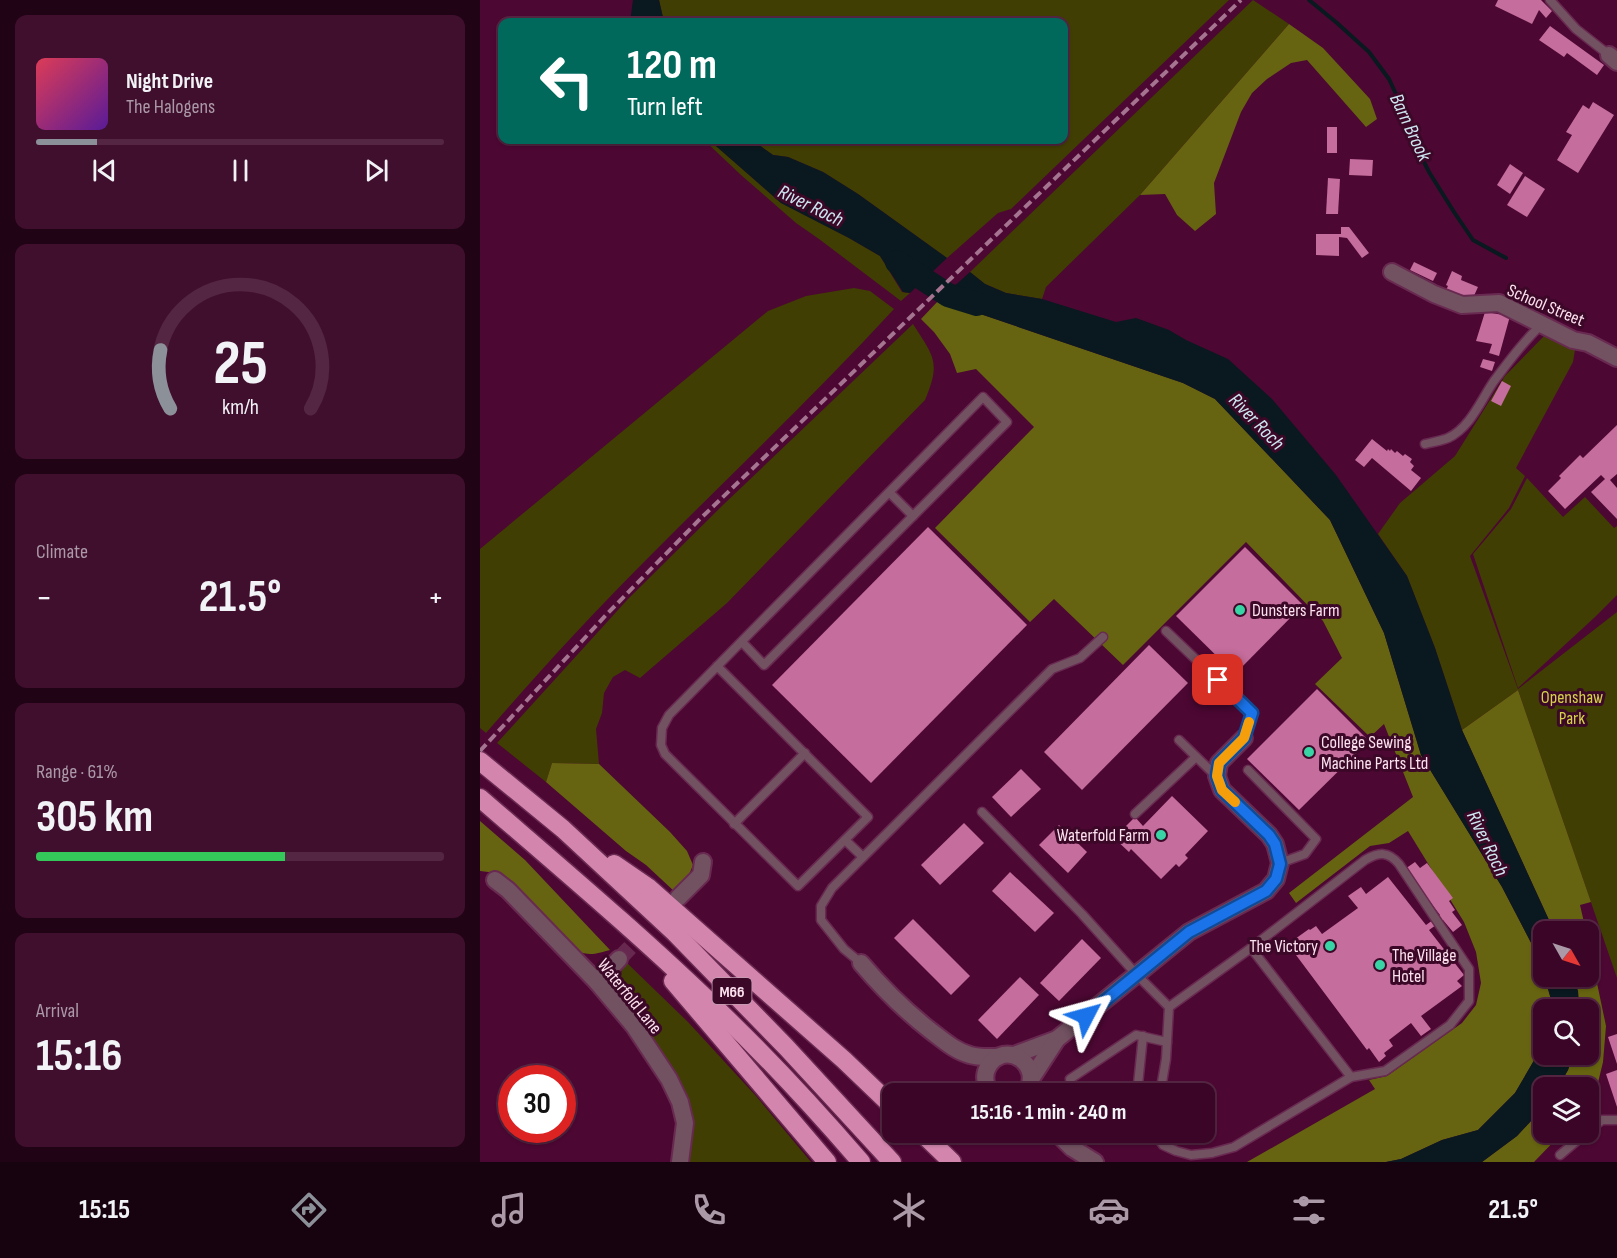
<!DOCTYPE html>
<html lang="en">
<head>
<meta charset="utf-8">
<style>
	body { margin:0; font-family:"Sofia Sans Condensed",sans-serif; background:#410f2e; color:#f1f3f6; height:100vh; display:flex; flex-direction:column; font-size:22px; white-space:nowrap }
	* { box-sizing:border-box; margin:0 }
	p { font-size:20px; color:#ab99a7 }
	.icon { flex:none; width:33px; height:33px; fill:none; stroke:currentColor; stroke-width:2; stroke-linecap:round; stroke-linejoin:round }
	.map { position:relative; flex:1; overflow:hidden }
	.panel { display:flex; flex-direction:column; gap:15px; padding:15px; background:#200315; width:480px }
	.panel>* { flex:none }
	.top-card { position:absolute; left:18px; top:18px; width:570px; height:126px; border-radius:12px; box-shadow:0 2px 4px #0004,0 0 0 2px #542643; background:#00695c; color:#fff; overflow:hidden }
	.needle { width:39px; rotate:129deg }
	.fabs { position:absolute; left:1053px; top:921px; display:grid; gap:12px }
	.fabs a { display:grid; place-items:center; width:66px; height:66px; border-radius:12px; background:#3a0526; box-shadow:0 2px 4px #0004,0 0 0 2px #542643; font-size:30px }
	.speed { position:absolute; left:18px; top:1065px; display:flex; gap:12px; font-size:30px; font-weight:700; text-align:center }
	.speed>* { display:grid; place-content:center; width:78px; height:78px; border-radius:50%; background:#3a0526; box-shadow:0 2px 4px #0004,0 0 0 2px #542643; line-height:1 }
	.speed .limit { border:9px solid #d22; background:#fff; color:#111 }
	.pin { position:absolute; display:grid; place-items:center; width:51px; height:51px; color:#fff; margin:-26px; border-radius:12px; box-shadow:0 3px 9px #0006 }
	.me { position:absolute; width:66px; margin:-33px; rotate:51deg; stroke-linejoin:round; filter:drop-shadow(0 0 4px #0008) }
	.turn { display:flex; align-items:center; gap:21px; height:126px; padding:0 30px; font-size:27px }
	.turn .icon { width:78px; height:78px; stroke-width:2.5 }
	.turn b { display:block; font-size:42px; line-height:51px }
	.big { font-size:45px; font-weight:700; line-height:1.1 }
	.panel .card { flex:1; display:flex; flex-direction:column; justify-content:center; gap:9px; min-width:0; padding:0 21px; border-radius:12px; background:#410f2e }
	.panel .dial { align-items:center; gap:0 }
	.dial svg { height:156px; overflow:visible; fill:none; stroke:#542643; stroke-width:7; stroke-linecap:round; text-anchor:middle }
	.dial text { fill:#f1f3f6; stroke:none }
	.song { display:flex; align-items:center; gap:18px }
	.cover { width:72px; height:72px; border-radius:9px; background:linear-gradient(135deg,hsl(350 70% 55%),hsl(270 70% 35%)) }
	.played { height:6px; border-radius:3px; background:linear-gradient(90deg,#8c9099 15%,#542643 15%) }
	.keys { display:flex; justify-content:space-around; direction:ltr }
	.heat { display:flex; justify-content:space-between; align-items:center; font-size:33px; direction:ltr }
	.charge { height:9px; border-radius:4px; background:linear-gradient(90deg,#34c759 61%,#542643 0) }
	.trip { position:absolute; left:402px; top:1083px; width:333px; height:60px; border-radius:12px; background:#3a0526; box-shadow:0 2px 4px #0004,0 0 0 2px #542643; font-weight:700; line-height:60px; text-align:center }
	.tabs { display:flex; height:96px; justify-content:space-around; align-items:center; background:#17020f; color:#ab99a7 }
	.tabs .icon { width:42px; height:42px }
	.tabs .current { color:#8c9099 }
	.tabs b { font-size:27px; color:#f1f3f6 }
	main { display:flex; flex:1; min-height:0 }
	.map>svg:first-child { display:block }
</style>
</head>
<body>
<main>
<section class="panel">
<div class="card">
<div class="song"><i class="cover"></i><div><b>Night Drive</b><p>The Halogens</p></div></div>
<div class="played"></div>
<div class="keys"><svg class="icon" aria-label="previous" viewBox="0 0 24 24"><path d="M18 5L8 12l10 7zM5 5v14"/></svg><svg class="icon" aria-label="pause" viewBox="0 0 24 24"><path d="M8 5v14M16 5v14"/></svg><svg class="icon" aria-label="next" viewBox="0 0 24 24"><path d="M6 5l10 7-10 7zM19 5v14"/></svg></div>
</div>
<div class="card dial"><svg viewBox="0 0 100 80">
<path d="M14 69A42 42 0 1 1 86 69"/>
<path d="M14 69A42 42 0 0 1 9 39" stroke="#8c9099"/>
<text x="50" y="56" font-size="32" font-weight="700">25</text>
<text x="50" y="72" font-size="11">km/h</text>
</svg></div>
<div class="card"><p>Climate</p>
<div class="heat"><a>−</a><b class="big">21.5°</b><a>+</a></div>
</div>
<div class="card"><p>Range · 61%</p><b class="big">305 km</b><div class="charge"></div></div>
<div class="card"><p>Arrival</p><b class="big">15:16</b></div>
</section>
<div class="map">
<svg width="1137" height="1162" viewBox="0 0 1137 1162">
	<rect width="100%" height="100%" fill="#4d0733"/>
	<g fill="#403e03">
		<path d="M 179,0 L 749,0 L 531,209 L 518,213 L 467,258 L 378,194 L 343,172 L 308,157 L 293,155 L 272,140 L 584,140 L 584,22 L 184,22 Z"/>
		<path d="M 773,0 L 809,24 L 660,195 L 566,287 L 562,299 L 526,293 L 505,284 L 490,272 Z"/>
		<path d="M 224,140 L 230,140 L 236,146 L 301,203 L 369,238 L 400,256 L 422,292 L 430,293 L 421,301 L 339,239 L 316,223 L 261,175 Z"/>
		<path d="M 374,288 L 390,291 L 414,309 C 334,396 247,478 164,562 C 109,617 56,675 6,733 L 0,728 L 0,549 L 288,311 L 326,296 Z"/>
		<path d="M 433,324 C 454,357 461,362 445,400 L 247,603 L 160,678 L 145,670 L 133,677 L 124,693 L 122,713 L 116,729 L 119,764 L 72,763 L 66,782 L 17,743 L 148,599 L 244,504 Z"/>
		<path d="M 1066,334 L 1092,345 L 1095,350 L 1093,362 L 1036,468 L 1045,476 L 1029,508 L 990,556 L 1038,689 L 1137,612 L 1137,978 L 1038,690 L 982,730 L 955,648 L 927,576 L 898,534 L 920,503 L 975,456 L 1025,376 Z"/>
		<path d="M 1047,478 L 1083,517 L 1105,497 L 1134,528 L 1137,526 L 1137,595 L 1115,617 L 1038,688 L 993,554 L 1031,509 Z"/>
		<path d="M 146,962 L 208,1022 L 276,1096 L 331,1162 L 205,1162 L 200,1089 L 181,1050 L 146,1008 L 140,996 L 138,985 L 141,973 Z"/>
	</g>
	<g fill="#666410">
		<path d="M 809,24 L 843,48 L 890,99 L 897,119 L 886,127 L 827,60 L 811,63 L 787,79 L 772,93 L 761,112 L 734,183 L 736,214 L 715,231 L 697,215 L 685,194 L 660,195 Z"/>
		<path d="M 459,300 L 703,383 L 735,399 L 850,520 L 904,633 L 941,755 L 1022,887 L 1060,960 L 1064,976 L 1072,1003 L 1071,1009 L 1064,1010 L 1063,1045 L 1035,1093 L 998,1130 L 962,1140 L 921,1159 L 906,1162 L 767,1162 L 895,1089 L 889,1080 L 907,1076 L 982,1023 L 996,1005 L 1001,983 L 996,952 L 984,922 L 928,831 L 909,843 L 890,846 L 816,903 L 809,893 L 933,797 L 904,724 L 890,737 L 835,684 L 862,658 L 843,621 L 766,542 L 643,665 L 574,599 L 550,622 L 455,528 L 554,427 L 496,369 L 477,373 L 470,354 L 454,332 L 441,319 Z"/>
		<path d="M 1038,690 L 1111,902 L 1100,905 L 1106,931 L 1074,931 L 982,730 Z"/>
		<path d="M 72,763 L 119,764 L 190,832 L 207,851 L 213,865 L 208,877 L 195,892 L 166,865 L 146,851 L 66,782 Z"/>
		<path d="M 0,821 L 45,860 L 130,950 C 116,954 110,956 96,951 L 17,873 L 0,871 Z"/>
		<path d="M 1109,945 L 1126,1026 L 1123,1062 L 1116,1091 L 1109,1103 L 1108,1088 L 1078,1088 L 1088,1070 L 1093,1055 L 1108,1054 L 1108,1010 L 1099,1009 L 1098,991 L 1092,977 L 1108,976 Z"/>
		<path d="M 1063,1108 L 1064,1132 L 1082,1133 L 1054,1162 L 1002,1162 L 1037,1136 Z"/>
	</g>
	<g fill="#09191f">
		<path d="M 153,0 L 179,0 L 184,22 L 150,22 Z"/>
		<path d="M 230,140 L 272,140 L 293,155 L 308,157 L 343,172 L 378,194 L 467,258 L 430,293 L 423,292 L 400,256 L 369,238 L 301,203 L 236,146 Z"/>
		<path d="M 490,272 L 505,284 L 526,293 L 562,299 L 636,322 L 656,318 L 689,330 L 706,340 L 748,359 L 792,399 L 856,475 L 927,576 L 955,648 L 982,730 L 1074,931 L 1064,932 L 1063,972 L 1060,960 L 1022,887 L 941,755 L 904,633 L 850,520 L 735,399 L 703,383 L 459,300 Z"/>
		<path d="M 1065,977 L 1092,977 L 1098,991 L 1099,1009 L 1071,1009 L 1072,1003 Z"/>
		<path d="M 1063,1045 L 1064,1054 L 1093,1055 L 1088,1070 L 1078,1087 L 1064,1088 L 1063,1108 L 1037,1136 L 1002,1162 L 906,1162 L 921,1159 L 962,1140 L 998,1130 L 1035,1093 Z"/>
	</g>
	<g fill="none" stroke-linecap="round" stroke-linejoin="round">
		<path stroke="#09191f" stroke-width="4" d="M 829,0 L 857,23 L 889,52 L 909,79 L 922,107 L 930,134 L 949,172 L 974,212 L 993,240 L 1026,258"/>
		<path stroke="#09191f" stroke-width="24" d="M 417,262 L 468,295 L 497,304"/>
	</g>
	<g fill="#c56d9c">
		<path d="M 1018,0 L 1061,0 L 1072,11 L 1066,18 L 1059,10 L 1052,24 L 1015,6 Z"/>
		<path d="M 1070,26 L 1124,65 L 1117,75 L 1087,53 L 1084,57 L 1059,40 Z"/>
		<path d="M 1113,102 L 1134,115 L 1098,173 L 1077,160 L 1092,135 L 1086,132 L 1103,105 L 1109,109 Z"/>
		<rect x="847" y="127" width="10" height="26"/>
		<path d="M 870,159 L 893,160 L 892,176 L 869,175 Z"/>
		<path d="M 1030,164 L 1043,173 L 1030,194 L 1017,185 Z"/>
		<path d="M 1045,176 L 1065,189 L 1047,217 L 1027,205 Z"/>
		<path d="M 848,178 L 860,179 L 858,214 L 846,214 Z"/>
		<path d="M 861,227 L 869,227 L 889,253 L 882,258 L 867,238 L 859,237 L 859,256 L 836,255 L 836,234 L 861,234 Z"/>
		<path d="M 934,262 L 957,273 L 953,281 L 930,270 Z"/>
		<path d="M 972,271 L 982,276 L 981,280 L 998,287 L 993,298 L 984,295 L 983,300 L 965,292 L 968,286 L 966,285 Z"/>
		<path d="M 1005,312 L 1030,316 L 1019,356 L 1009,353 L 1012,344 L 996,341 Z"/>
		<path d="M 1003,359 L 1015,362 L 1012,371 L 1000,367 Z"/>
		<path d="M 1022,381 L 1031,386 L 1021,406 L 1011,401 Z"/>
		<path d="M 1137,425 L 1137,474 L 1130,480 L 1137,488 L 1137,519 L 1111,492 L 1125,479 L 1121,475 L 1085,509 L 1068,491 L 1081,478 L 1079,476 L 1100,455 L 1103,458 Z"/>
		<path d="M 892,439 L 907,451 L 908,449 L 910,451 L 911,449 L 915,453 L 917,451 L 923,456 L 925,454 L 932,459 L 930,462 L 934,466 L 931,470 L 941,478 L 931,491 L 892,458 L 884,467 L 875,460 Z"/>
		<path d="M 448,527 L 547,625 L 391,783 L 292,685 Z"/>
		<path d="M 765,547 L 823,605 L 755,674 L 696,616 Z"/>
		<path d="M 669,645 L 708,683 L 602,790 L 564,752 Z"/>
		<path d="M 837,689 L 889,741 L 819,810 L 767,759 Z"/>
		<path d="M 541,769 L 561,789 L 531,817 L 512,797 Z"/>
		<path d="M 692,796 L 728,831 L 705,855 L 708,858 L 699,867 L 696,864 L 681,879 L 651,849 L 649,852 L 634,838 L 655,817 L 663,826 Z"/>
		<path d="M 484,823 L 504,843 L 460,885 L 441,865 Z"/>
		<path d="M 579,825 L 607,852 L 588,873 L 559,845 Z"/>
		<path d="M 935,862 L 940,868 L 947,863 L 973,898 L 969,901 L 975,910 L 972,912 L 982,925 L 973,932 L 963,920 L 949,930 L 984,975 L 977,981 L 982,986 L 941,1016 L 951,1029 L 941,1036 L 931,1023 L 909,1040 L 913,1046 L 904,1053 L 906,1056 L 899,1062 L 889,1048 L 887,1050 L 816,955 L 819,953 L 815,946 L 818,944 L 815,939 L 829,929 L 830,930 L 836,926 L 842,934 L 878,908 L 868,896 L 881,887 L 886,894 L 908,877 L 946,925 L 960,915 L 925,869 Z"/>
		<path d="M 530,872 L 574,913 L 555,932 L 512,891 Z"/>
		<path d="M 433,919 L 490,976 L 471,995 L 414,938 Z"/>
		<path d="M 602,939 L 621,958 L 579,1001 L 560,983 Z"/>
		<path d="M 540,977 L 559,995 L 517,1039 L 498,1020 Z"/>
		<path d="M 1137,1034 L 1137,1064 L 1128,1037 Z"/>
		<path d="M 1137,1070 L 1137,1107 L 1126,1074 Z"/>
	</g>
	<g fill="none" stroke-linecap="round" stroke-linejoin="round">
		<path stroke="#67284f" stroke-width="16" stroke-dasharray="16 8" stroke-linecap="butt" d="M 139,959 L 187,909"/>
		<defs>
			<g id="service">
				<path d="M 1070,0 L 1096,29 L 1129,55"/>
				<path d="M 945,444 C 952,442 961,441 968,438 C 990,428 1001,400 1014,381 C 1029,361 1044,341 1062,324"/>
				<path d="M 410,493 L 433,516"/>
				<path d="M 686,631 L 772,713 L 764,738"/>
				<path d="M 237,666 L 388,817 L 318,886 L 185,754 L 181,745 L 182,728 L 189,715 L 503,397 L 527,422 L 284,665 L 262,642"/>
				<path d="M 699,740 L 736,776"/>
				<path d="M 768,770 L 836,839 L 825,854 L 800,863"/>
				<path d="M 502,812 L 602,914 L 657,975 L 689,1007 L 686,1059 L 680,1094"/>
				<path d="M 655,814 L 716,757"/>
				<path d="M 254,824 L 325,753"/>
				<path d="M 365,840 L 383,857"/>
				<path d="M 771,948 L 885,860 C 899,852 908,851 919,864 L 989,969 L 989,1001 L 970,1025 L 905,1071 L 871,1077"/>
				<path d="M 381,963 L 364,949 L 341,920 L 341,906 L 352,888 L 572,669 L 600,658 L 623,637"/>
				<path d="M 594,1094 L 590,1079 L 656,1035 L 687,1042"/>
				<path d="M 657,1094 L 663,1036"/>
				<path d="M 1108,1131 L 1122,1120 L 1137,1120"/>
				<path d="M 674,1132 L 683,1145 L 696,1151 L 711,1155 L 732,1153 L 754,1147 L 871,1077 L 771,948 L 689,1007"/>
				<path d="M 1080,1155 L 1107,1132"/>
			</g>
			<g id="minor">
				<path d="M 1129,55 L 1137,62"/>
				<path d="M 912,272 L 954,294 L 982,305 L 1019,303 L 1093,340 L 1108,343 L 1137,358"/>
				<path d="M 15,880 L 28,890 L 117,982 L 154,1026 L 189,1079 L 200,1102 L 205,1123 L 200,1162"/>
				<path d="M 198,898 L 221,875 L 223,862"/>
				<path d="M 381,963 C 403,989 424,1010 451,1031 C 463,1040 475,1051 490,1055 C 500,1058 509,1057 518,1057"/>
				<path d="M 117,982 L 139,959"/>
				<path d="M 534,1055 L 577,1039"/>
				<path d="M 551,1079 L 577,1039 L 709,932 L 786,891 L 796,879 L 800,863 L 795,844 L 789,835 L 742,790 L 737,776 L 739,763 L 764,738"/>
				<path d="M 511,1094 C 505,1085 503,1076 508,1067 C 524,1038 566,1065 545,1094"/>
				<path d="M 576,1132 L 592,1148 L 615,1162"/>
			</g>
			<g id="motorway">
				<path d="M 0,761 L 83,829 L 195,933 L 306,1047 L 412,1162"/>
				<path d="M 0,798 C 82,869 164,938 241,1013 C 290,1060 337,1111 381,1162"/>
				<path d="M 134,864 L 169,888 L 364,1060 L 412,1106"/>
				<path d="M 193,981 L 347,1162"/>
				<path d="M 441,1132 L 472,1162"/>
			</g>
		</defs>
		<use href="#service" stroke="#692a51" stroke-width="11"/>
		<use href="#minor" stroke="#692a51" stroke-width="20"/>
		<use href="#motorway" stroke="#692a51" stroke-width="21"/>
		<use href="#service" stroke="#725161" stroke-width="8"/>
		<use href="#minor" stroke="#725161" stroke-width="16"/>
		<use href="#motorway" stroke="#d485ad" stroke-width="18"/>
		<path stroke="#a47490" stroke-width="4" stroke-dasharray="9 4.5" stroke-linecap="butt" d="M 0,751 L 127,614 L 220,519 L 761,0"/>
	</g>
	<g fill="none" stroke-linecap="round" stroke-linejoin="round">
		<defs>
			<path id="route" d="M 606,1016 L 709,932 L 786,891 L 796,879 L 800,864 L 795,844 L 789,835 L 742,790 L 737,776 L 739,763 L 764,738 L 772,713 L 738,680"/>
		</defs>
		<use href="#route" stroke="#114b97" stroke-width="15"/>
		<use href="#route" stroke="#1a73e8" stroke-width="10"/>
		<path stroke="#f59e0b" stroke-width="10" d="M 755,802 L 742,790 L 737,776 L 739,763 L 764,738 L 769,722"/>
	</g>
	<g fill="#38d4a6" stroke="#3c0828" stroke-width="2">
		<circle cx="760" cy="610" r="6"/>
		<circle cx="829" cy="752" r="6"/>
		<circle cx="681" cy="835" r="6"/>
		<circle cx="850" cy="946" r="6"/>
		<circle cx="900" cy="965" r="6"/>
	</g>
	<g text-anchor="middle" stroke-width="6" stroke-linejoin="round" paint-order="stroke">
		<rect fill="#3c0828" stroke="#c2a1b3" stroke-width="1.5" x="232.5" y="978" width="39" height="26" rx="4.5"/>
		<g font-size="16" font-weight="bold" fill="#fce2ee">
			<text x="252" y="997">M66</text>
		</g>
		<g font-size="18" fill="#fce2ee" stroke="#3c0828">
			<text transform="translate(1066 305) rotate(23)" y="6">School Street</text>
			<text transform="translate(150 996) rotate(51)" y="6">Waterfold Lane</text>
		</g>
		<g font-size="18" fill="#fce2ee" stroke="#3c0828" text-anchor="start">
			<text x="772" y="616">Dunsters Farm</text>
			<text x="841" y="748">College Sewing<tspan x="841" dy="21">Machine Parts Ltd</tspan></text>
			<text x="669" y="841" text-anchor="end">Waterfold Farm</text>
			<text x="838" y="952" text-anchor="end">The Victory</text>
			<text x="912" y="961">The Village<tspan x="912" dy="21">Hotel</tspan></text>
		</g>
		<g font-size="18" fill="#d5d24a" stroke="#3c0828">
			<text x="1092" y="703">Openshaw<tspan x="1092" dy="21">Park</tspan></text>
		</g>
		<g font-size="20" font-style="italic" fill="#cee7f2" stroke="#3c0828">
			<text transform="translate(931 127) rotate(65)" y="7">Barn Brook</text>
			<text transform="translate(331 205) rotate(26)" y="7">River Roch</text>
			<text transform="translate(777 421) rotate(46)" y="7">River Roch</text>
			<text transform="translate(1008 843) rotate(64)" y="7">River Roch</text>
		</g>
	</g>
</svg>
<div class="fabs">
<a><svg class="needle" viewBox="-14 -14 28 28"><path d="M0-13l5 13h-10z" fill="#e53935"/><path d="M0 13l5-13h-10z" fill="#ab99a7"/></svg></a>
<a><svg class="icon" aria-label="search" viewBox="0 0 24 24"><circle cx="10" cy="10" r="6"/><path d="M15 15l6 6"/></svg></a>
<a><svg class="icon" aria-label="layers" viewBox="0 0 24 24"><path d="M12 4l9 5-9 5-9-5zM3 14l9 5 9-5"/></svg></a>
</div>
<div class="speed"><div class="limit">30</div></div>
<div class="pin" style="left:738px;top:680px;background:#d93025"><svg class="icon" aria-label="arrive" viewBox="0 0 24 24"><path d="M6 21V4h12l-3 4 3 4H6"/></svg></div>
<svg class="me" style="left:606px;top:1016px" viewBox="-20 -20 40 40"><path d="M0-17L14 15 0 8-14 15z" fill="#1a73e8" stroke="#fff" stroke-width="4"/></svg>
<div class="trip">15:16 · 1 min · 240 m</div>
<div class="top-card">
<div class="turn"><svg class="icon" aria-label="left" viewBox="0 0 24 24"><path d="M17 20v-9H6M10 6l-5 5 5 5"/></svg><div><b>120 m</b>Turn left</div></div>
</div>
</div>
</main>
<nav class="tabs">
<b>15:15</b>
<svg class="icon current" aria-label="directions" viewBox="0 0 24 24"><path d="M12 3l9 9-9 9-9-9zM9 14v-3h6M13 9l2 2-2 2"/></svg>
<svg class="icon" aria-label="music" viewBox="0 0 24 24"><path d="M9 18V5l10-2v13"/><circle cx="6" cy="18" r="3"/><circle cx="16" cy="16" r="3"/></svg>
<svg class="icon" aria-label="phone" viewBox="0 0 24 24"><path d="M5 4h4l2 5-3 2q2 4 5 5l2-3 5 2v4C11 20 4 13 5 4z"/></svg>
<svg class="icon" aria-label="climate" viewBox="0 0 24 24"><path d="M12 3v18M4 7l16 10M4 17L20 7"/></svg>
<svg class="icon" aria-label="car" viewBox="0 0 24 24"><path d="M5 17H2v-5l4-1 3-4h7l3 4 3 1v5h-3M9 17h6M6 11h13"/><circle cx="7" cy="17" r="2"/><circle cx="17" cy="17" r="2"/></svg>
<svg class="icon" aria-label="filters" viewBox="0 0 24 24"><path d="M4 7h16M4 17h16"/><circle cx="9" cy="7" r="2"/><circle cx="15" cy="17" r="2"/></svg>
<b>21.5°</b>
</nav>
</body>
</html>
